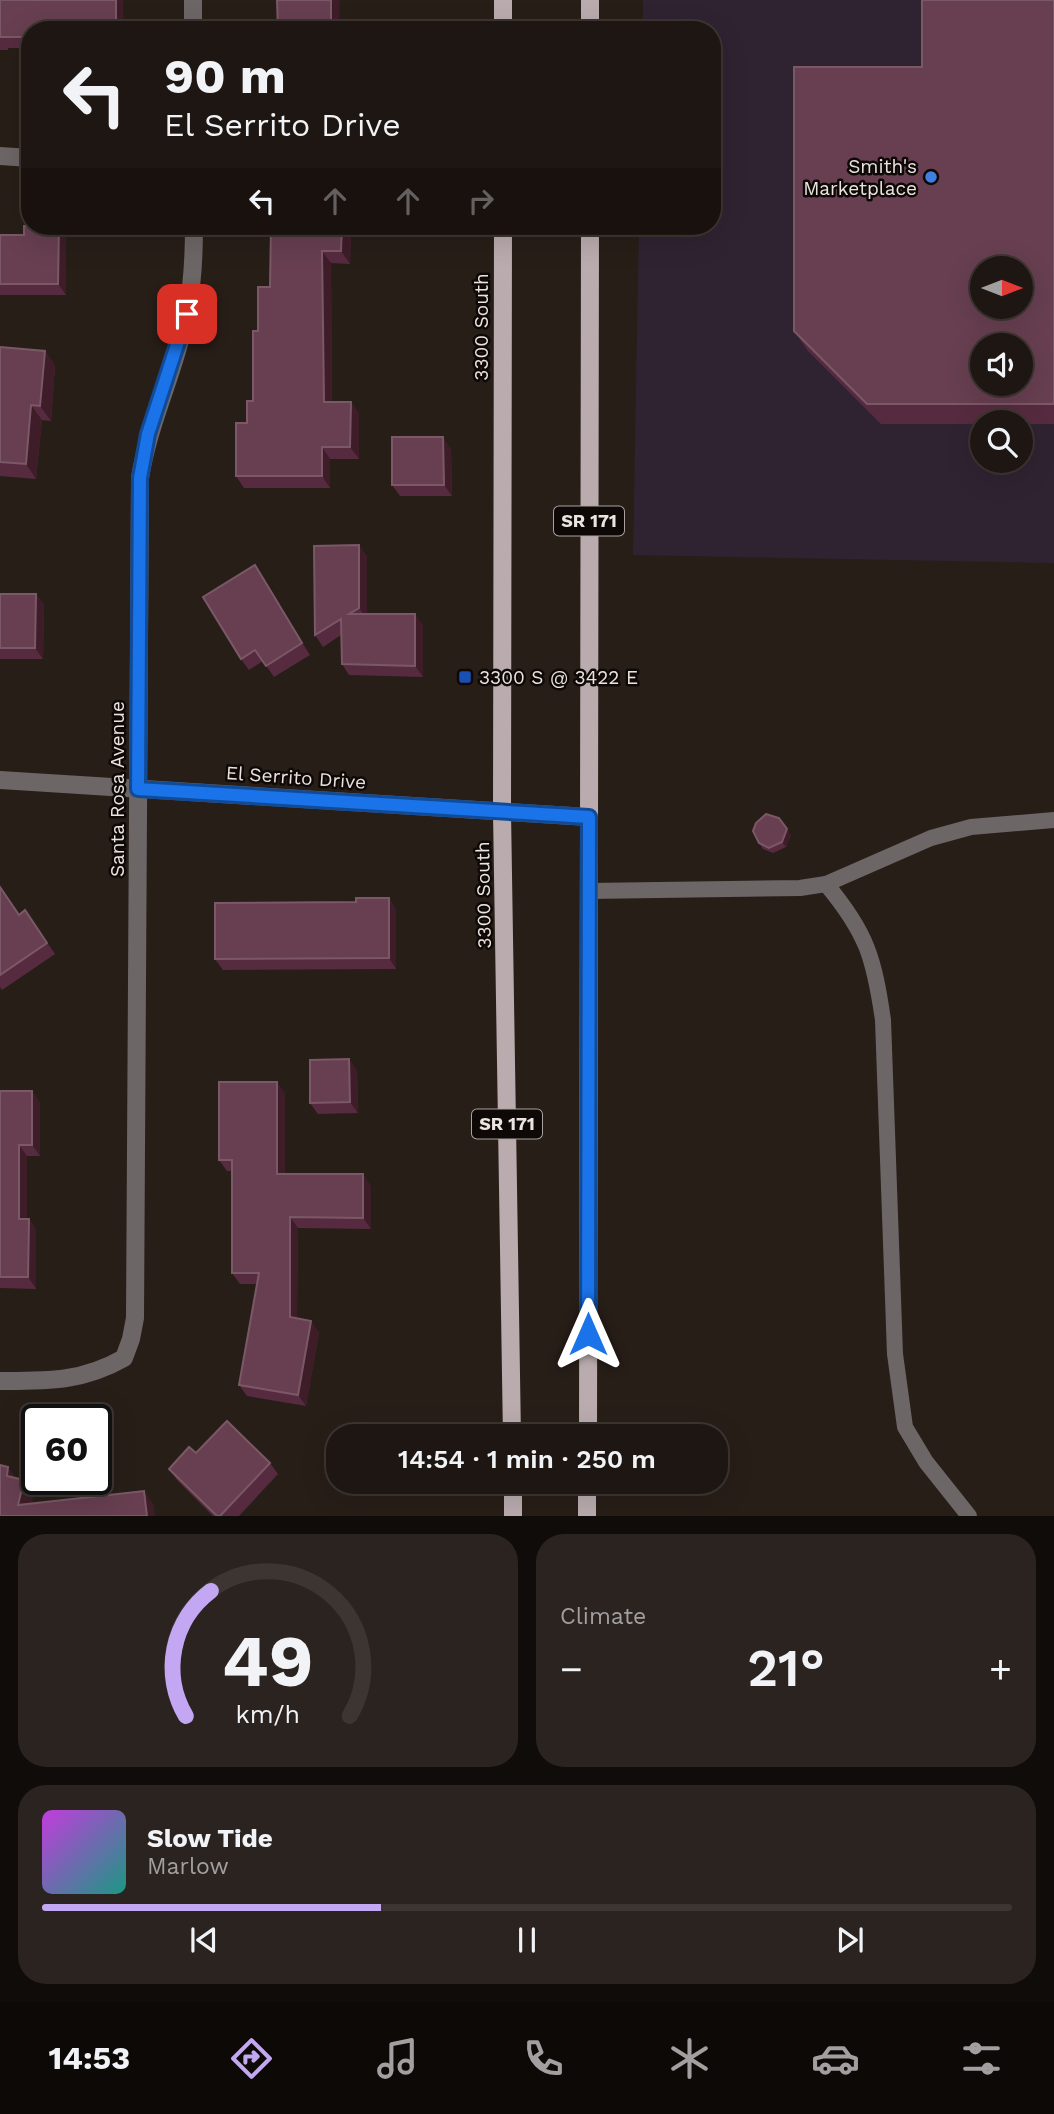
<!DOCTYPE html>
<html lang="en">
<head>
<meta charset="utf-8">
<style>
	body { margin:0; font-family:"Work Sans",sans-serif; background:#2b2320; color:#f1f3f6; height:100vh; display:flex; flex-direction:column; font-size:26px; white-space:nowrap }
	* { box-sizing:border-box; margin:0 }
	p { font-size:23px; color:#a19f9f }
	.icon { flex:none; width:38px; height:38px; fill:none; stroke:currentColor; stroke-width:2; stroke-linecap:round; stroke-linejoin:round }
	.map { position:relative; height:1516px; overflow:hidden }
	.drawer { display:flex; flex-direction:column; gap:18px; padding:18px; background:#100c0a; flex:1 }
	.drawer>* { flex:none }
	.banner { position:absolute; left:21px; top:21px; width:700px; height:214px; border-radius:28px; box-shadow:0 7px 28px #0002,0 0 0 2px #3c3532; background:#1e1612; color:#f1f3f6; overflow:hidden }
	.needle { width:46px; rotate:90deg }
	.fabs { position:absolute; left:970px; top:256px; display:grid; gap:14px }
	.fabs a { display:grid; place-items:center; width:63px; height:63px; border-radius:50%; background:#1e1612; box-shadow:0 7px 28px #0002,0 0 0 2px #3c3532; font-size:35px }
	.speed { position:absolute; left:21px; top:1404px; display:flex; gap:14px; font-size:35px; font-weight:700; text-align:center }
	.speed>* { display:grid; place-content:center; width:91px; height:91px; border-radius:50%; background:#1e1612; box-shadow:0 7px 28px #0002,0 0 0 2px #3c3532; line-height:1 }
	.speed .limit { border:4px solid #111; border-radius:10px; background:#fff; color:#111 }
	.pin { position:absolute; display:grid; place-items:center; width:60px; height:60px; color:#fff; margin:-30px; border-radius:14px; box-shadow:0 4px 10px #0006 }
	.me { position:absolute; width:77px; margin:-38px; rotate:0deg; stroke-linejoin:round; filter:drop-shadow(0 0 5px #0008) }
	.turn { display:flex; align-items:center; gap:24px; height:147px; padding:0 28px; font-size:32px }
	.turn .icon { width:91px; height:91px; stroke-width:2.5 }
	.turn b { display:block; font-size:49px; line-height:60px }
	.lanes { display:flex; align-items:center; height:66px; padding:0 28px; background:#0003; justify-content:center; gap:35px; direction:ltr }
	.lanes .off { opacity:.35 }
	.big { font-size:52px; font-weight:600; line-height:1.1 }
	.drawer .widget { flex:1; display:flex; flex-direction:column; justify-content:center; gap:10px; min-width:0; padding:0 24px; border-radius:28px; background:#2b2320 }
	.drawer .dial { align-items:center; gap:0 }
	.dial svg { height:182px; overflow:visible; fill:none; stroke:#3c3532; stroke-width:7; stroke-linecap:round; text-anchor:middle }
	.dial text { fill:#f1f3f6; stroke:none }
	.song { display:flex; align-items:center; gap:21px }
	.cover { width:84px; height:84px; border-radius:10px; background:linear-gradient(135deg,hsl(290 70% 55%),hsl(170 70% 35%)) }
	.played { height:7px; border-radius:4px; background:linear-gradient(90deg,#c3a7f2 35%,#3c3532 35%) }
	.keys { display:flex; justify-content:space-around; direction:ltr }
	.heat { display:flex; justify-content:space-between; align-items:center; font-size:38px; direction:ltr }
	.drawer .tiles { flex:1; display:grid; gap:18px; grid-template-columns:1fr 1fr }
	.widget:last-child { grid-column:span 2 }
	.trip { position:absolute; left:326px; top:1424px; width:402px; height:70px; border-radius:28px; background:#1e1612; box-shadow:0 7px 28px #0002,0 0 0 2px #3c3532; font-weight:600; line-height:70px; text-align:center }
	.tab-bar { display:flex; height:112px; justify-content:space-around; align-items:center; background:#0c0907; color:#a19f9f }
	.tab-bar .icon { width:49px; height:49px }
	.tab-bar .active { color:#c3a7f2 }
	.tab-bar b { font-size:32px; color:#f1f3f6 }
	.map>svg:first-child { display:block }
</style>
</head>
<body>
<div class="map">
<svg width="1054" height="1516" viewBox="0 0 1054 1516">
	<rect width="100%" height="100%" fill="#281e18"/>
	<path fill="#2f2331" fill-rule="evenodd" d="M 643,0 L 1054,0 L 1054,563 L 633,555 L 639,226 L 712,226 L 712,30 L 643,30 ZM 982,268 L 1020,268 L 1020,306 L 982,306 ZM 982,345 L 1020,345 L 1020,383 L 982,383 ZM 982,422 L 1020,422 L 1020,460 L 982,460 Z"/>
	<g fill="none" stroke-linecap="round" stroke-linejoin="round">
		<g stroke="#6d6667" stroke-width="16">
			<path d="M 826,884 C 867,933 874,958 883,1020 L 895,1354 L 905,1427 L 926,1462 L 969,1516"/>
			<path d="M 588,891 L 800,888 L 826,884 L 931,838 L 971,827 L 1054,820"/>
		</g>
		<g stroke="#6d6667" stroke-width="18">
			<path d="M 193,0 L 193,30"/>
			<path d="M 0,156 L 30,158"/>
			<path d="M 0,780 L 588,817"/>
			<path d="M 0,1381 C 47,1381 82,1382 124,1358 L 131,1339 L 135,1318 L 140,478 C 149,421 176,369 187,312 C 193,283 194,255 194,226"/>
		</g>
		<g stroke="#baacae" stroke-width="18">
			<path d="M 503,30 L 503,0"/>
			<path d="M 590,30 L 590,0"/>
			<path d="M 503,226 L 502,812 L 512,1437"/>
			<path d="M 588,1437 L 590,226"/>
			<path d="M 513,1482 L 513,1516"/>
			<path d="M 587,1516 L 587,1482"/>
		</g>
	</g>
	<g fill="#572b3f">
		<path d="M 0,0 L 30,30 L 30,48 L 8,48 L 8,50 L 0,50 Z"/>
		<path d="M 1054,0 L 1054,424 L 1020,424 L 1020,422 L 982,422 L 982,424 L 881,424 L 808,351 L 794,331 L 922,67 Z"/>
		<path d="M 59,226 L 66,237 L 66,295 L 0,295 L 0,235 L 24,235 Z"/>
		<path d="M 271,226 L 351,226 L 350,264 L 331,263 L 332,402 L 351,402 L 359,414 L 359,459 L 330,459 L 330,488 L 244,488 L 236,476 L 247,423 L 253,401 L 258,331 L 270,287 Z"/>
		<path d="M 0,347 L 45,351 L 55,366 L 51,421 L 42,420 L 36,479 L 0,476 Z"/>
		<path d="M 451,449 L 452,496 L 400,496 L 392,485 Z"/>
		<path d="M 367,556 L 367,614 L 423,625 L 423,677 L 349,675 L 342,664 L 341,635 L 323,647 L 315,635 Z"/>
		<path d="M 255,565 L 310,655 L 274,677 L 263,661 L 249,670 L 241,659 Z"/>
		<path d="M 0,594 L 36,594 L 44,605 L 43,659 L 0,659 Z"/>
		<path d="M 791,835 L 786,847 L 773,853 L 763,849 L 759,843 Z"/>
		<path d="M 0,886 L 19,915 L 25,910 L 55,954 L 2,990 L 0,987 Z"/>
		<path d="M 396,909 L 396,969 L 223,970 L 215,959 Z"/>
		<path d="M 357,1070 L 358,1113 L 318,1114 L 310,1103 Z"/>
		<path d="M 0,1091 L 40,1102 L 40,1156 L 27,1156 L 27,1219 L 29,1219 L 36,1230 L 36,1289 L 0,1288 Z"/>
		<path d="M 285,1093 L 285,1174 L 371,1186 L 371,1229 L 298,1228 L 297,1319 L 319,1332 L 306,1406 L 247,1396 L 239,1385 L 257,1284 L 240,1284 L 232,1273 L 232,1171 L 227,1171 L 219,1160 Z"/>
		<path d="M 196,1453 L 270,1463 L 278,1474 L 239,1516 L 213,1516 L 177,1480 L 169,1469 Z"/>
	</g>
	<g fill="#3e1d28">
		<path d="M 116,0 L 123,0 L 124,30 L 116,30 Z"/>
		<path d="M 331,0 L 340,0 L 339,30 L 331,30 Z"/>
		<path d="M 59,226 L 66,237 L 66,295 L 58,284 Z"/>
		<path d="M 342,226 L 351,226 L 350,264 L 341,251 Z"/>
		<path d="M 322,251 L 331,263 L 332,414 L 324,402 Z"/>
		<path d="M 45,351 L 55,366 L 51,421 L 40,406 Z"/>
		<path d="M 351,402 L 359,414 L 359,459 L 350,447 Z"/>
		<path d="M 31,405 L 42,420 L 36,479 L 26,464 Z"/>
		<path d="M 443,437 L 451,449 L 452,496 L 444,485 Z"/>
		<path d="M 322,447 L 330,459 L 330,488 L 322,476 Z"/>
		<path d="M 359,545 L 367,556 L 367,619 L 359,608 Z"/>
		<path d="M 255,565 L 262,576 L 310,655 L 302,643 Z"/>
		<path d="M 36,594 L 44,605 L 43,659 L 35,648 Z"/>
		<path d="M 415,614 L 423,625 L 423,677 L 415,666 Z"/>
		<path d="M 787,829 L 791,835 L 786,847 L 782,842 Z"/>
		<path d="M 389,898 L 396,909 L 396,969 L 389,958 Z"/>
		<path d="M 349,1059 L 357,1070 L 358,1113 L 350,1102 Z"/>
		<path d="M 277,1082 L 285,1093 L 285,1186 L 277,1174 Z"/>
		<path d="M 32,1091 L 40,1102 L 40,1156 L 32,1145 Z"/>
		<path d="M 19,1145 L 27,1156 L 27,1230 L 19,1219 Z"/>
		<path d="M 363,1174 L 371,1186 L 371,1229 L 363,1218 Z"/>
		<path d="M 290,1217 L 298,1228 L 297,1328 L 290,1317 Z"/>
		<path d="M 29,1219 L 36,1230 L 36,1289 L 28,1277 Z"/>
		<path d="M 311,1321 L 319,1332 L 306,1406 L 298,1395 Z"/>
		<path d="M 8,1467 L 18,1481 L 7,1476 Z"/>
		<path d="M 24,1480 L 34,1494 L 29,1516 L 18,1505 Z"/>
		<path d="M 144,1491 L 154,1505 L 155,1516 L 147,1516 Z"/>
	</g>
	<g fill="#673f50" stroke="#7b5867" stroke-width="2" fill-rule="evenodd">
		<path d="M 0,0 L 116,0 L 116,30 L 30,30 L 30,37 L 0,37 Z"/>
		<path d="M 277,0 L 331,0 L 331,30 L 278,30 Z"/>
		<path d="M 922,0 L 1054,0 L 1054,404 L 867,404 L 794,331 L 794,67 L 922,67 ZM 982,268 L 1020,268 L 1020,306 L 982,306 ZM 982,345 L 1020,345 L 1020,383 L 982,383 Z"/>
		<path d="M 24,226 L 59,226 L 58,284 L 0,284 L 0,235 L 24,235 Z"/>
		<path d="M 271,226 L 342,226 L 341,251 L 322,251 L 324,402 L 351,402 L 350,447 L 322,447 L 322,476 L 236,476 L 236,423 L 247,423 L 247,401 L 253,401 L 253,331 L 258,331 L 258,287 L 270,287 Z"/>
		<path d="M 0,347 L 45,351 L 40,406 L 31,405 L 26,464 L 0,462 Z"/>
		<path d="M 392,437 L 443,437 L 444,485 L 392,485 Z"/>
		<path d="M 359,545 L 359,608 L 349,614 L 415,614 L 415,666 L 342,664 L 341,619 L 315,635 L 314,546 Z"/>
		<path d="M 255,565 L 302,643 L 266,666 L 255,650 L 241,659 L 203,597 Z"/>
		<path d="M 0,594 L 36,594 L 35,648 L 0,648 Z"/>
		<path d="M 766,814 L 779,818 L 787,829 L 782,842 L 769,848 L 759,843 L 753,831 L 756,823 Z"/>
		<path d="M 0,887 L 19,915 L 25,910 L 47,943 L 0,975 Z"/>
		<path d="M 356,898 L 389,898 L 389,958 L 215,959 L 215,903 L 356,902 Z"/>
		<path d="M 349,1059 L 350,1102 L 310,1103 L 310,1060 Z"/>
		<path d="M 219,1082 L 277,1082 L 277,1174 L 363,1174 L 363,1218 L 290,1217 L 290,1317 L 311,1321 L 298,1395 L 239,1385 L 259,1273 L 232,1273 L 232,1160 L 219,1160 Z"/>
		<path d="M 0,1091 L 32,1091 L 32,1145 L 19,1145 L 19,1219 L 29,1219 L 28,1277 L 0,1277 Z"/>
		<path d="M 227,1421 L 270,1463 L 220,1516 L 217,1516 L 169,1469 L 189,1447 L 196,1453 Z"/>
		<path d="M 0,1465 L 8,1467 L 7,1476 L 24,1480 L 18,1505 L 144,1491 L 147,1516 L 0,1516 Z"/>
	</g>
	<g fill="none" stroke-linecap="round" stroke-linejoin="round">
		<defs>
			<path id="route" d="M 187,314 L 148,434 L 140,478 L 138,789 L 589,817 L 588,1334"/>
		</defs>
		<use href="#route" stroke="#114b97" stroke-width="18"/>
		<use href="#route" stroke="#1a73e8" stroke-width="12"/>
	</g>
	<circle fill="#3f7fe0" stroke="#0e0907" stroke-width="2.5" cx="931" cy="177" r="7"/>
	<rect fill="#1a4fb4" stroke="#0e0907" stroke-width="2.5" x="458" y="670" width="14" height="14" rx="3.5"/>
	<g text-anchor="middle" stroke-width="5" stroke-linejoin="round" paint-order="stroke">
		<g fill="#0e0907" stroke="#a8a29e" stroke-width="2">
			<rect x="554" y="506.5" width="70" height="29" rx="5"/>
			<rect x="472" y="1109.5" width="70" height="29" rx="5"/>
		</g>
		<g font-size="18" font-weight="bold" fill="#eae3df">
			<text x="589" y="527">SR 171</text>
			<text x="507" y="1130">SR 171</text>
		</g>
		<g font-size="19" fill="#eae3df" stroke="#0e0907" text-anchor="end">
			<text x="917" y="173">Smith's<tspan x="917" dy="22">Marketplace</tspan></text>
			<text x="479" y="684" text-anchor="start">3300 S @ 3422 E</text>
		</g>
		<g font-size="19" fill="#eae3df" stroke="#0e0907">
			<text transform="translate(481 327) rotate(-90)" y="7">3300 South</text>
			<text transform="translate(296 777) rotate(4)" y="7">El Serrito Drive</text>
			<text transform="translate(117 789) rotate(-90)" y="7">Santa Rosa Avenue</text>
			<text transform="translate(483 895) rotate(-91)" y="7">3300 South</text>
		</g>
	</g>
</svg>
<div class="fabs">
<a><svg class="needle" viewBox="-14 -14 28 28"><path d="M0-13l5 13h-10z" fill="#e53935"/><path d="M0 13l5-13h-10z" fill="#a19f9f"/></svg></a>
<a><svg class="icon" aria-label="sound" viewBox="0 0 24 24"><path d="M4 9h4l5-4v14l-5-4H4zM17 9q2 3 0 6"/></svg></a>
<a><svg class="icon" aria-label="search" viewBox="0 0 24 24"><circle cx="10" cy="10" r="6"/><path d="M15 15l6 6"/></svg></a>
</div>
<div class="speed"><div class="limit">60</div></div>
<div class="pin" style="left:187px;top:314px;background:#d93025"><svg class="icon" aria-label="arrive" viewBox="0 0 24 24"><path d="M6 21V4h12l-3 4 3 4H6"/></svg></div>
<svg class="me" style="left:588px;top:1334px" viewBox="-20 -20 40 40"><path d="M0-17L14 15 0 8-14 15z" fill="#1a73e8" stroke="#fff" stroke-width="4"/></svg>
<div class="trip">14:54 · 1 min · 250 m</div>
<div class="banner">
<div class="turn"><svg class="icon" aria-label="left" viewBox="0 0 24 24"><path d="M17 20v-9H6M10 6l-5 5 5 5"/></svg><div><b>90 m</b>El Serrito Drive</div></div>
<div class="lanes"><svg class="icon" aria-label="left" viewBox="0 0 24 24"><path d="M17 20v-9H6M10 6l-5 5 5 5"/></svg><svg class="icon off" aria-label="ahead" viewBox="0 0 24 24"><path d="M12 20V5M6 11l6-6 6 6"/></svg><svg class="icon off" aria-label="ahead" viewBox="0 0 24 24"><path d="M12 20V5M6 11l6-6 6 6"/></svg><svg class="icon off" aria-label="right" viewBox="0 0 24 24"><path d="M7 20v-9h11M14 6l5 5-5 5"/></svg></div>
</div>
</div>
<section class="drawer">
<div class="tiles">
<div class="widget dial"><svg viewBox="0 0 100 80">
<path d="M14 69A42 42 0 1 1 86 69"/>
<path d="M14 69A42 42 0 0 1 25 14" stroke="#c3a7f2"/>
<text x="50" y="56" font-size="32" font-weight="700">49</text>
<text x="50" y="72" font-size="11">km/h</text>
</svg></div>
<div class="widget"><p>Climate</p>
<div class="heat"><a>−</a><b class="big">21°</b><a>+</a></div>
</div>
<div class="widget">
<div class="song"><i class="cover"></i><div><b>Slow Tide</b><p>Marlow</p></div></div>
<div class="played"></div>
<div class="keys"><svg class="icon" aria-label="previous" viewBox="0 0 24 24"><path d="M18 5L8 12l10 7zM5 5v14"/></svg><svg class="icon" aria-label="pause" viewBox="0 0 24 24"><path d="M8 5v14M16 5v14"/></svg><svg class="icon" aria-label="next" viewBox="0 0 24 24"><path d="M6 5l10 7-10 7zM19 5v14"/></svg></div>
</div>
</div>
</section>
<nav class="tab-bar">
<b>14:53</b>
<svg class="icon active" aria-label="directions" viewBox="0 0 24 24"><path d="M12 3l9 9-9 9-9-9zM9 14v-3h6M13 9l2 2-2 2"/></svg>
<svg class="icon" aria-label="music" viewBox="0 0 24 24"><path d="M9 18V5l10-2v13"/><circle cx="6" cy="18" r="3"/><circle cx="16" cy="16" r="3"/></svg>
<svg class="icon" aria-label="phone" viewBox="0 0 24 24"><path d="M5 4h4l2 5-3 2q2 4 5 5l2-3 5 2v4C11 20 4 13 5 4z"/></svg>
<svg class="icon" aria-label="climate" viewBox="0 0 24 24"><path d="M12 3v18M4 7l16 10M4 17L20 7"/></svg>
<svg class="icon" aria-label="car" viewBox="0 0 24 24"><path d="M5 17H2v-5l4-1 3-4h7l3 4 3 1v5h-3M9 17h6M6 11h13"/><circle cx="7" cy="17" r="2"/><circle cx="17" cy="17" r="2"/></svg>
<svg class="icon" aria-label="filters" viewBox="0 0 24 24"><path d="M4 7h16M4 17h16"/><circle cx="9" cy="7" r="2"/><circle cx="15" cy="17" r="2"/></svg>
</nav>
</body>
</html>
